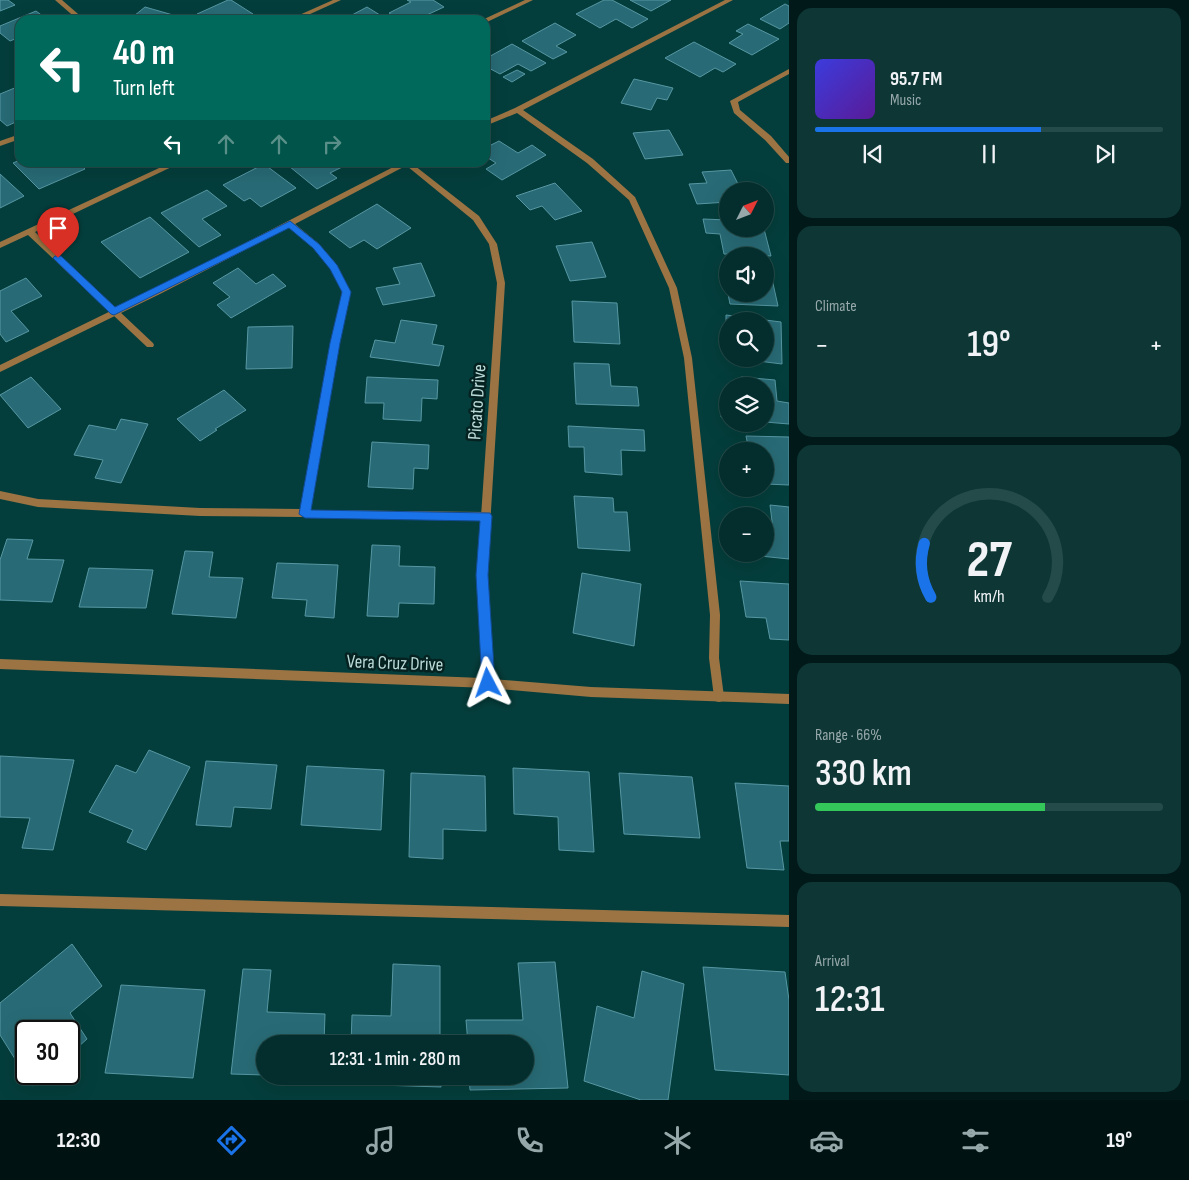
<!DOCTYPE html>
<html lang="en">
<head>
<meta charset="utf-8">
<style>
	body { margin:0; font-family:"Sofia Sans Condensed",sans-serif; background:#0d3635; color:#f1f3f6; height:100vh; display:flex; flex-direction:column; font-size:19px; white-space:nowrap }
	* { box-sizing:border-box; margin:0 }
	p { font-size:16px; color:#97a8aa }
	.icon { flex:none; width:28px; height:28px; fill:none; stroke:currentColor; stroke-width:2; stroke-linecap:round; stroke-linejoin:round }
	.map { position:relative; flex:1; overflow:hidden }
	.sheet { display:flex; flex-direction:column; gap:8px; padding:8px; background:#021919; width:400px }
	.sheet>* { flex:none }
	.banner { position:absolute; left:15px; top:15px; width:475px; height:152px; border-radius:15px; box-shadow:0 5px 20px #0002,0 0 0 1px #244a49; background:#00695c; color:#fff; overflow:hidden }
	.needle { width:32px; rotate:48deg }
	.controls { position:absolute; left:719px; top:182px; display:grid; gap:10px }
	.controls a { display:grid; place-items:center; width:55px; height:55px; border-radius:50%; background:#032e2d; box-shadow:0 5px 20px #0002,0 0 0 1px #244a49; font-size:25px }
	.speed { position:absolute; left:15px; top:1020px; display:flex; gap:10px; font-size:25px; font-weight:700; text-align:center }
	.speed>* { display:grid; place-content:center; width:65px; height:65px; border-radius:50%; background:#032e2d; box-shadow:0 5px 20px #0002,0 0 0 1px #244a49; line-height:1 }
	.speed .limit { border:2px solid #111; border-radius:8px; background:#fff; color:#111 }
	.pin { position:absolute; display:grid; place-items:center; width:42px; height:42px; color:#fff; margin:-51px -21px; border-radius:50% 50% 50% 0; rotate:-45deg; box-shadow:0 0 5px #0007 }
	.pin .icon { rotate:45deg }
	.me { position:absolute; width:55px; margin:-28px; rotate:356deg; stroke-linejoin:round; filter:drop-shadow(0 0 4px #0008) }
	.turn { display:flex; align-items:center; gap:18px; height:105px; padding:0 15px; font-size:22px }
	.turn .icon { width:65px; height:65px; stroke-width:2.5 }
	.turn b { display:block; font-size:35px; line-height:42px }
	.lanes { display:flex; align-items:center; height:48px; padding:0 15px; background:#0003; justify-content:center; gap:25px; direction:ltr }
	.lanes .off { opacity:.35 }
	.big { font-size:38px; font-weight:600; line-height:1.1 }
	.sheet .card { flex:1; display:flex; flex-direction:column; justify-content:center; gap:8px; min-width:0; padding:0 18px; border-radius:15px; background:#0d3635 }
	.sheet .dial { align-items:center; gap:0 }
	.dial svg { height:130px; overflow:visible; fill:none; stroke:#244a49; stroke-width:7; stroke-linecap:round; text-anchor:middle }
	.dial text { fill:#f1f3f6; stroke:none }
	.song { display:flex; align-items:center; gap:15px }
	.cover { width:60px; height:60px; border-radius:8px; background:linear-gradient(135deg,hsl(240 70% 55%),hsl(270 70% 35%)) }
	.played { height:5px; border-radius:2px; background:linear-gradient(90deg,#1a73e8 65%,#244a49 65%) }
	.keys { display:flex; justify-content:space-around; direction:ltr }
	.heat { display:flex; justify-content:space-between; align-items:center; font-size:28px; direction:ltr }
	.charge { height:8px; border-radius:4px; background:linear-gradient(90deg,#34c759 66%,#244a49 0) }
	.trip { position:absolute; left:256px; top:1035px; width:278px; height:50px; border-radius:25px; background:#032e2d; box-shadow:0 5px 20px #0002,0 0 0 1px #244a49; font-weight:600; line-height:50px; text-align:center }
	.tabs { display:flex; height:80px; justify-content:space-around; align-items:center; background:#011212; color:#97a8aa }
	.tabs .icon { width:35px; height:35px }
	.tabs .current { color:#1a73e8 }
	.tabs b { font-size:22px; color:#f1f3f6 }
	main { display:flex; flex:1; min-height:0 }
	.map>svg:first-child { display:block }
</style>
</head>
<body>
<main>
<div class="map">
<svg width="789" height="1100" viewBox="0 0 789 1100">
	<rect width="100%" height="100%" fill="#043e3c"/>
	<g fill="#286b76" stroke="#5697a3">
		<path d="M 0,0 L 8,0 L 15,5 L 0,11 Z"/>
		<path d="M 228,0 L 231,0 L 253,14 L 241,20 L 206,20 L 197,14 Z"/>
		<path d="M 407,0 L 433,0 L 444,7 L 416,20 L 401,20 L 389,13 L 411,2 Z"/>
		<path d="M 604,0 L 612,0 L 648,19 L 632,28 L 616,19 L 600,28 L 576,14 Z"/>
		<path d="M 630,0 L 671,0 L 651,11 Z"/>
		<path d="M 785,4 L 789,6 L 789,23 L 780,29 L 760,19 Z"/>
		<path d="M 145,7 L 180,17 L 176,20 L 129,20 Z"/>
		<path d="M 367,7 L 388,20 L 361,20 L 352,15 Z"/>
		<path d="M 36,11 L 48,20 L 20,20 L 20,37 L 10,41 L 0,33 L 0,26 Z"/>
		<path d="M 555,23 L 576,35 L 556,46 L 567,52 L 553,59 L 522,41 Z"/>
		<path d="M 748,24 L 779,39 L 752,55 L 729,43 L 743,34 L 736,31 Z"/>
		<path d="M 694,42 L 736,64 L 723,72 L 715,68 L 700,77 L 665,58 Z"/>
		<path d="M 512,44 L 546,63 L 531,71 L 518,64 L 500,74 L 485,66 L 485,59 Z"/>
		<path d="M 517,70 L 525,74 L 512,82 L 503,77 Z"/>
		<path d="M 634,79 L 673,88 L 667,100 L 657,98 L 651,110 L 621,103 Z"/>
		<path d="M 17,87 L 20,90 L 20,109 L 17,110 L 20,112 L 20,120 L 7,126 L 0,120 L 0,94 Z"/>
		<path d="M 669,130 L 683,155 L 645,159 L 633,133 Z"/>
		<path d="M 499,141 L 518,153 L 532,145 L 546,155 L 502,180 L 486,169 L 496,163 L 485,156 L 485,148 Z"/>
		<path d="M 20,160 L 20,162 L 78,162 L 85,169 L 39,189 L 13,163 Z"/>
		<path d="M 284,162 L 340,162 L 344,166 L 330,173 L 337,178 L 317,189 Z"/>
		<path d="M 264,164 L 296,188 L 261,207 L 250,198 L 244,201 L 223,185 Z"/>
		<path d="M 731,170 L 739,186 L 751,186 L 754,191 L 728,191 L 728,202 L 697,204 L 689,184 L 707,183 L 702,172 Z"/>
		<path d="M 0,174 L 24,196 L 0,208 Z"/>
		<path d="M 555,183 L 582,211 L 555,220 L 542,206 L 530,210 L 516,196 Z"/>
		<path d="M 207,190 L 227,206 L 202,219 L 221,235 L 199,247 L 161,213 Z"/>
		<path d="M 377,204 L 411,228 L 377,249 L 364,240 L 350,248 L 329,232 Z"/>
		<path d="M 150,217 L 189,252 L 140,278 L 101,242 Z"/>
		<path d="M 703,219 L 728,220 L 728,229 L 764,229 L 771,256 L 724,254 L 720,234 L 706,233 Z"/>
		<path d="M 592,242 L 606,277 L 570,281 L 556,246 Z"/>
		<path d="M 421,263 L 435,296 L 383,305 L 376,288 L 400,284 L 393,268 Z"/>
		<path d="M 238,268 L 256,284 L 273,274 L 286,286 L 231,318 L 217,305 L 230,297 L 213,283 Z"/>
		<path d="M 765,270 L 770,270 L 778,306 L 730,304 L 728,294 L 765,294 Z"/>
		<path d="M 26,278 L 42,296 L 11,311 L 29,331 L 6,342 L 0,334 L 0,291 Z"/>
		<path d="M 572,301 L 617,303 L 620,344 L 574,342 Z"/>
		<path d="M 726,315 L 781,322 L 782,364 L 742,359 L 765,359 L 765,321 L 728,321 L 728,357 L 726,356 Z"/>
		<path d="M 401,320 L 437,325 L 432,344 L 444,346 L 439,366 L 370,357 L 375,340 L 395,343 Z"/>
		<path d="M 293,326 L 292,368 L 246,369 L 248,327 Z"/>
		<path d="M 574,363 L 609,364 L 611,386 L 637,387 L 639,406 L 576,404 Z"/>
		<path d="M 31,377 L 61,409 L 28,428 L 0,395 Z"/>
		<path d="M 367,377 L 438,380 L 437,399 L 422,398 L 421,421 L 383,419 L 384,403 L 365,403 Z"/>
		<path d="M 741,377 L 775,380 L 777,401 L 789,403 L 789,424 L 765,422 L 765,386 L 742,386 Z"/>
		<path d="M 224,390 L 246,410 L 215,429 L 217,430 L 200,441 L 177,419 Z"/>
		<path d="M 720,399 L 728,399 L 728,418 L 721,417 Z"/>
		<path d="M 121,419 L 148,424 L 121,483 L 95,478 L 103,460 L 74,455 L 89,425 L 116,430 Z"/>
		<path d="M 568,426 L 644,430 L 645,451 L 621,450 L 622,475 L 585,472 L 584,447 L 569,447 Z"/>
		<path d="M 746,436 L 789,437 L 789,485 L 765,484 L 765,451 L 749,451 Z"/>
		<path d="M 372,442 L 429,445 L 428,469 L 414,468 L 413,489 L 368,487 Z"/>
		<path d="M 574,496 L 613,498 L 614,512 L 627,512 L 630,551 L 578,548 Z"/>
		<path d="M 770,505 L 789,507 L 789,559 L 760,556 L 759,554 L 765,554 L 765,536 L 774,537 Z"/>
		<path d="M 7,539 L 33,540 L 27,559 L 64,560 L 52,602 L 0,600 L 0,560 Z"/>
		<path d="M 372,545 L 400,546 L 399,566 L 435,567 L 434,604 L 399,603 L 398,617 L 367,616 Z"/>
		<path d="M 185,551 L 213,552 L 209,577 L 243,578 L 236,618 L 172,614 Z"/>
		<path d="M 277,563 L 338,565 L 334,618 L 305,616 L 307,600 L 272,598 Z"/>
		<path d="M 89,568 L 153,570 L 146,608 L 79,607 Z"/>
		<path d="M 582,573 L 641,584 L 634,646 L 573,633 Z"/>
		<path d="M 740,581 L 789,584 L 789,640 L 770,639 L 766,618 L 746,617 Z"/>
		<path d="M 149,750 L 190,767 L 146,850 L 127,842 L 133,830 L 89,812 L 116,765 L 136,773 Z"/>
		<path d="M 0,756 L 74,760 L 53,850 L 22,848 L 30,818 L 0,817 Z"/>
		<path d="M 206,761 L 277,765 L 271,809 L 234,807 L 231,827 L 196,825 Z"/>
		<path d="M 307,766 L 384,770 L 381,830 L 301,825 Z"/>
		<path d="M 513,768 L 589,772 L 594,852 L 559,850 L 558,817 L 514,814 Z"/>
		<path d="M 411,773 L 485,776 L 486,831 L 443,829 L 443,859 L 409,857 Z"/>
		<path d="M 619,773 L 692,777 L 700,838 L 624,834 Z"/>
		<path d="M 735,783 L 789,786 L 789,841 L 780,841 L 784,870 L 747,868 Z"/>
		<path d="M 72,944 L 102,986 L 70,1013 L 87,1039 L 69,1055 L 69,1031 L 26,1031 L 26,1074 L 47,1074 L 32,1086 L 0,1035 L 0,1003 Z"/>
		<path d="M 555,962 L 568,1088 L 470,1090 L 469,1076 L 525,1076 L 525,1044 L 468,1044 L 466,1020 L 523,1020 L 518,963 Z"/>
		<path d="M 393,964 L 440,966 L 440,1044 L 351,1044 L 352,1015 L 391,1016 Z"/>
		<path d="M 703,967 L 785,972 L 789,1000 L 789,1075 L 715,1070 Z"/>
		<path d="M 243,969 L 271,970 L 267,1012 L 325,1014 L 324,1044 L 265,1044 L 265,1075 L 231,1074 Z"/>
		<path d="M 642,971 L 684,984 L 668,1100 L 641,1100 L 584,1081 L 597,1006 L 634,1018 Z"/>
		<path d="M 121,985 L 205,990 L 193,1078 L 105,1073 Z"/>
		<path d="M 350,1076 L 441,1076 L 441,1087 L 349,1084 Z"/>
	</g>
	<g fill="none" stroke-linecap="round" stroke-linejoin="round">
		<g fill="#9c7443" fill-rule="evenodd">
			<path d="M 55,0 L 62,0 L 85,20 L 78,20 Z"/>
			<path d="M 333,0 L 341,0 L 297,20 L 288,20 Z"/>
			<path d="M 725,0 L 733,0 L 523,110 L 593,159 L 635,197 L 677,288 L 692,358 L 720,615 L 719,658 L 724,697 L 723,701 L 719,702 L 715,701 L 714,697 L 709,658 L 710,615 L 684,358 L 669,288 L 629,200 L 587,163 L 517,113 L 485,126 L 485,121 L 515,108 Z"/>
			<path d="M 20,134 L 20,139 L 0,146 L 0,141 Z"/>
			<path d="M 403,162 L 413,162 L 295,224 L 319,244 L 337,265 L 350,292 L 339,343 L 311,510 L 486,512 L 489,513 L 491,516 L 489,519 L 200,516 L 38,507 L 0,499 L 0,491 L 38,499 L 200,508 L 301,509 L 331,343 L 342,292 L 331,268 L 313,248 L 289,227 L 162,293 L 0,372 L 0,365 L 156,289 Z"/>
			<path d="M 0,894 L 789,915 L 789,927 L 0,906 Z"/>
		</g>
		<g fill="#9c7443" fill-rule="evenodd">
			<path d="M 525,0 L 533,0 L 487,22 L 485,23 L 485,20 L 482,20 Z"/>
			<path d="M 789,69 L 789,74 L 738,102 L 740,110 L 771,136 L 789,157 L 789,163 L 786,163 L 765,140 L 734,113 L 730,101 Z"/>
			<path d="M 172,162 L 182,162 L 35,232 L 153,343 L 154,345 L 153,347 L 147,347 L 28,235 L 0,248 L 0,242 Z"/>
			<path d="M 402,162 L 410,162 L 479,216 L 497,244 L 505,283 L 487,575 L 493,679 L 591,687 L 789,694 L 789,704 L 591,697 L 488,688 L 0,669 L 0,659 L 482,678 L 477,575 L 497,283 L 489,244 L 473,220 Z"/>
		</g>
	</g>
	<path fill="#1a73e8" stroke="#114b97" d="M 290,221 L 319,244 L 337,265 L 351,292 L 340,343 L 311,510 L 490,513 L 492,516 L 488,575 L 495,683 L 493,687 L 488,689 L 484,687 L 482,683 L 476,575 L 480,521 L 305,518 L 299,514 L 330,343 L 342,292 L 330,269 L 313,248 L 289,228 L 114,315 L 111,314 L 53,258 L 55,256 L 61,256 L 115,307 Z"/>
	<g text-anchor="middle" stroke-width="5" stroke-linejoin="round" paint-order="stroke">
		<g font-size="19" fill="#badad8" stroke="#052221">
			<text transform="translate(476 402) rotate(-86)" y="7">Picato Drive</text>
			<text transform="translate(395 662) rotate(2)" y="7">Vera Cruz Drive</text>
		</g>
	</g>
</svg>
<div class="controls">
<a><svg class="needle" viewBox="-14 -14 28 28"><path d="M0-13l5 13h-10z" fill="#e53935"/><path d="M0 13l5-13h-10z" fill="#97a8aa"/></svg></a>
<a><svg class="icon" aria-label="sound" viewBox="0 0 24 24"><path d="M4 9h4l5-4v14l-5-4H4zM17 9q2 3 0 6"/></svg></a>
<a><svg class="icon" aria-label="search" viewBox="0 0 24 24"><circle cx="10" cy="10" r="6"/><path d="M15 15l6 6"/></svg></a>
<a><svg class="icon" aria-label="layers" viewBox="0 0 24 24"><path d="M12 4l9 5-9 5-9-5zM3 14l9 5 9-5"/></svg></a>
<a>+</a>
<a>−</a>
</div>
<div class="speed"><div class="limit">30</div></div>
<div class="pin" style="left:58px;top:258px;background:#d93025"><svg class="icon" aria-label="arrive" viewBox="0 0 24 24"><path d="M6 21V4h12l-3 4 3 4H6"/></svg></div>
<svg class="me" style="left:488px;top:683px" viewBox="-20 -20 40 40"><path d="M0-17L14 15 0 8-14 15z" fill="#1a73e8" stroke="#fff" stroke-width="4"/></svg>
<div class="trip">12:31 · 1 min · 280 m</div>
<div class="banner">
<div class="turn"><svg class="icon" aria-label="left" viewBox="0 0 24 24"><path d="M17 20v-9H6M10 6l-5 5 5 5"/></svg><div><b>40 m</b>Turn left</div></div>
<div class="lanes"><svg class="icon" aria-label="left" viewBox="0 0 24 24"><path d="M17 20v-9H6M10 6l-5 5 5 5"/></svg><svg class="icon off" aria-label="ahead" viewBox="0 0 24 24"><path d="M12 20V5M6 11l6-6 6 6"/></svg><svg class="icon off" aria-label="ahead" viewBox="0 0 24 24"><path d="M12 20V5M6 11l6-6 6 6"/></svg><svg class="icon off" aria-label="right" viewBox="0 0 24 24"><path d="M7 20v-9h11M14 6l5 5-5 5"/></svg></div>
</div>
</div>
<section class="sheet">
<div class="card">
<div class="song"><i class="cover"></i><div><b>95.7 FM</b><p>Music</p></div></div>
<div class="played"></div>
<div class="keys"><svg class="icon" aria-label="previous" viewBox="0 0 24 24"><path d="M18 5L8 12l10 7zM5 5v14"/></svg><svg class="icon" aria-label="pause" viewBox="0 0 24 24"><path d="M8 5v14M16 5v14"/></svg><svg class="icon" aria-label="next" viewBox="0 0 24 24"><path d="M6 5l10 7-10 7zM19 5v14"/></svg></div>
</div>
<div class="card"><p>Climate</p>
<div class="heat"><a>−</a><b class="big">19°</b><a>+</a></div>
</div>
<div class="card dial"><svg viewBox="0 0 100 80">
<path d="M14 69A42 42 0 1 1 86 69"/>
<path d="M14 69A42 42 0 0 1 10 36" stroke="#1a73e8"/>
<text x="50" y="56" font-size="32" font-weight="700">27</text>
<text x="50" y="72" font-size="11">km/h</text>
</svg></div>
<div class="card"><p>Range · 66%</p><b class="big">330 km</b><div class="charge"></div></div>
<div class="card"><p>Arrival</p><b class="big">12:31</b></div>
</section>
</main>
<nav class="tabs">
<b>12:30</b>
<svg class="icon current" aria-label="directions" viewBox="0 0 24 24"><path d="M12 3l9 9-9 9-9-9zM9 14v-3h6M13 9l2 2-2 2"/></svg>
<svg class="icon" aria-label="music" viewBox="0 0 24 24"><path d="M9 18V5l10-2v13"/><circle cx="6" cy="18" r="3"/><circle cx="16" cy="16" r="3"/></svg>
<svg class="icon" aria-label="phone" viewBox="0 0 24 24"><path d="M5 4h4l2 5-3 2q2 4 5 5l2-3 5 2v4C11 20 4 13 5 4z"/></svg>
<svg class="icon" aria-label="climate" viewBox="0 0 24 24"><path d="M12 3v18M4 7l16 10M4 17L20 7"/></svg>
<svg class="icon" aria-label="car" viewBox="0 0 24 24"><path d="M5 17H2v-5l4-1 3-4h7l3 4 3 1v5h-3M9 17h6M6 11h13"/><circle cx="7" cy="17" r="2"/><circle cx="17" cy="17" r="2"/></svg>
<svg class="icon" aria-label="filters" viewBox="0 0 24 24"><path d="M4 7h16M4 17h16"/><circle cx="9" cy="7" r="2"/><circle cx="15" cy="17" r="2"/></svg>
<b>19°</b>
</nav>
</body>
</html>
